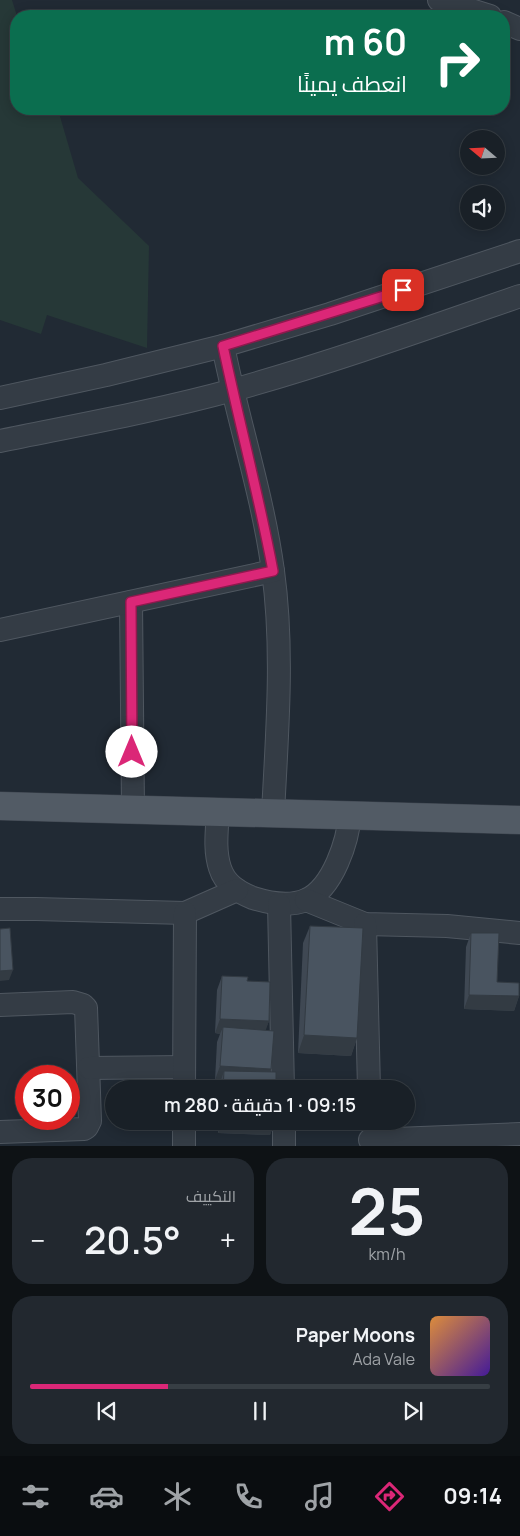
<!DOCTYPE html>
<html lang="ar">
<head>
<meta charset="utf-8">
<style>
	body { margin:0; font-family:Manrope,Cairo,sans-serif; background:#22282f; color:#f1f3f6; direction:rtl; height:100vh; display:flex; flex-direction:column; font-size:19px; white-space:nowrap }
	* { box-sizing:border-box; margin:0 }
	p { font-size:16px; color:#9fa3a7 }
	.icon { flex:none; width:28px; height:28px; fill:none; stroke:currentColor; stroke-width:2; stroke-linecap:round; stroke-linejoin:round }
	.map { position:relative; height:1146px; overflow:hidden; direction:ltr }
	.side { display:flex; flex-direction:column; gap:12px; padding:12px; background:#0e1215; flex:1 }
	.side>* { flex:none }
	.guide { position:absolute; left:10px; top:10px; width:500px; height:105px; border-radius:20px; box-shadow:0 2px 12px #0003,0 0 0 1px #373e44; direction:rtl; background:#0b6e4f; color:#fff; overflow:hidden }
	.needle { width:32px; rotate:289deg }
	.fabs { position:absolute; left:460px; top:130px; display:grid; gap:10px }
	.fabs a { display:grid; place-items:center; width:45px; height:45px; border-radius:50%; background:#192027; box-shadow:0 2px 12px #0003,0 0 0 1px #373e44; font-size:25px }
	.speed { position:absolute; left:15px; top:1065px; display:flex; gap:10px; font-size:25px; font-weight:700; text-align:center }
	.speed>* { display:grid; place-content:center; width:65px; height:65px; border-radius:50%; background:#192027; box-shadow:0 2px 12px #0003,0 0 0 1px #373e44; line-height:1 }
	.speed .limit { border:8px solid #d22; background:#fff; color:#111 }
	.pin { position:absolute; display:grid; place-items:center; width:42px; height:42px; color:#fff; margin:-21px; border-radius:10px; box-shadow:0 2px 8px #0006 }
	.me { position:absolute; width:55px; margin:-28px; rotate:0deg; stroke-linejoin:round; filter:drop-shadow(0 0 4px #0008) }
	.turn { display:flex; align-items:center; gap:18px; height:105px; padding:0 20px; font-size:22px }
	.turn .icon { width:65px; height:65px; stroke-width:2.5 }
	.turn b { display:block; font-size:35px; line-height:42px }
	.big { font-size:38px; font-weight:600; line-height:1.1 }
	.side .card { flex:1; display:flex; flex-direction:column; justify-content:center; gap:8px; min-width:0; padding:0 18px; border-radius:20px; background:#22282f }
	.side .dial { align-items:center; gap:0 }
	.dial b { font-size:65px; line-height:1 }
	.song { display:flex; align-items:center; gap:15px }
	.cover { width:60px; height:60px; border-radius:8px; background:linear-gradient(135deg,hsl(30 70% 55%),hsl(260 70% 35%)) }
	.played { height:5px; border-radius:2px; background:linear-gradient(90deg,#db2777 30%,#373e44 30%) }
	.keys { display:flex; justify-content:space-around; direction:ltr }
	.heat { display:flex; justify-content:space-between; align-items:center; font-size:28px; direction:ltr }
	.side .tiles { flex:1; display:grid; gap:12px; grid-template-columns:1fr 1fr }
	.card:last-child { grid-column:span 2 }
	.trip { position:absolute; left:105px; top:1080px; width:310px; height:50px; border-radius:25px; background:#192027; box-shadow:0 2px 12px #0003,0 0 0 1px #373e44; font-weight:600; line-height:50px; text-align:center; direction:rtl }
	.tab-bar { display:flex; height:80px; justify-content:space-around; align-items:center; background:#0a0d10; color:#9fa3a7 }
	.tab-bar .icon { width:35px; height:35px }
	.tab-bar .selected { color:#db2777 }
	.tab-bar b { font-size:22px; color:#f1f3f6 }
	.map>svg:first-child { display:block }
</style>
</head>
<body>
<div class="map">
<svg width="520" height="1146" viewBox="0 0 520 1146">
	<rect width="100%" height="100%" fill="#212a34"/>
	<path fill="#263837" d="M 0,0 L 12,0 L 17,16 L 16,109 L 41,109 L 42,113 L 59,113 L 78,178 L 149,246 L 147,348 L 47,315 L 41,334 L 0,320 Z"/>
	<g fill="none" stroke-linecap="round" stroke-linejoin="round">
		<defs>
			<g id="minor">
				<path d="M 439,0 L 490,16"/>
				<path d="M 504,22 L 520,29"/>
				<path d="M 223,346 C 238,421 263,496 273,571 C 284,651 277,733 273,813"/>
				<path d="M 0,398 L 106,375 L 223,346 L 330,314 L 520,251"/>
				<path d="M 0,441 C 78,425 156,411 233,390 C 330,363 425,329 520,296"/>
				<path d="M 131,602 L 133,809"/>
				<path d="M 0,630 L 273,571"/>
				<path d="M 218,811 C 217,830 214,850 220,868 C 225,884 238,892 253,898 C 269,903 289,907 306,900 C 333,888 348,841 350,814"/>
				<path d="M 306,900 L 365,924 L 447,926 L 520,933"/>
				<path d="M 279,904 L 283,1089"/>
				<path d="M 0,909 L 36,909 L 185,913 L 237,890"/>
				<path d="M 365,924 L 369,1089"/>
				<path d="M 0,1005 L 73,1002 L 83,1005 L 86,1008 L 90,1121 L 87,1127 L 84,1129 L 0,1132"/>
				<path d="M 89,1068 L 184,1067"/>
				<path d="M 184,1089 L 185,913"/>
				<path d="M 284,1121 L 284,1146"/>
				<path d="M 370,1140 L 520,1134"/>
				<path d="M 184,1146 L 184,1121"/>
			</g>
			<path id="major" d="M 0,806 L 520,820"/>
		</defs>
		<use href="#minor" stroke="#4f5760" stroke-width="24"/>
		<use href="#major" stroke="#3e454f" stroke-width="29"/>
		<use href="#minor" stroke="#343c45" stroke-width="22"/>
		<use href="#major" stroke="#525b65" stroke-width="28"/>
	</g>
	<g fill="#3f4853">
		<path d="M 310,926 L 357,1038 L 351,1056 L 298,1053 L 303,943 Z"/>
		<path d="M 471,933 L 497,982 L 519,996 L 514,1011 L 464,1009 L 466,947 Z"/>
		<path d="M 222,976 L 247,981 L 269,1021 L 265,1030 L 271,1069 L 270,1072 L 276,1089 L 219,1089 L 219,1086 L 221,1080 L 215,1080 L 217,1042 L 220,1034 L 215,1033 L 217,990 Z"/>
		<path d="M 218,1121 L 275,1121 L 270,1135 L 218,1133 Z"/>
	</g>
	<g fill="#333b43">
		<path d="M 13,970 L 9,980 L 0,981 L 0,971 Z"/>
		<path d="M 469,995 L 519,996 L 514,1011 L 464,1009 Z"/>
		<path d="M 220,1019 L 269,1021 L 264,1035 L 223,1027 L 220,1034 L 215,1033 Z"/>
		<path d="M 304,1035 L 357,1038 L 351,1056 L 298,1053 Z"/>
		<path d="M 220,1066 L 271,1069 L 266,1084 L 224,1071 L 221,1080 L 215,1080 Z"/>
		<path d="M 222,1121 L 275,1121 L 270,1135 L 218,1133 Z"/>
	</g>
	<g fill="#495460" stroke="#333b43">
		<path d="M 310,926 L 363,928 L 357,1038 L 304,1035 Z"/>
		<path d="M 10,928 L 13,970 L 0,971 L 0,929 Z"/>
		<path d="M 471,933 L 499,933 L 497,982 L 519,983 L 519,996 L 469,995 Z"/>
		<path d="M 222,976 L 248,977 L 247,981 L 270,982 L 269,1021 L 220,1019 Z"/>
		<path d="M 223,1027 L 274,1031 L 271,1069 L 220,1066 Z"/>
		<path d="M 224,1071 L 276,1072 L 276,1089 L 223,1089 Z"/>
	</g>
	<g fill="none" stroke-linecap="round" stroke-linejoin="round">
		<defs>
			<path id="route" d="M 132,752 L 131,602 L 273,571 C 259,496 239,422 223,346 L 403,290"/>
		</defs>
		<use href="#route" stroke="#8e194d" stroke-width="12"/>
		<use href="#route" stroke="#db2777" stroke-width="9"/>
	</g>
</svg>
<div class="fabs">
<a><svg class="needle" viewBox="-14 -14 28 28"><path d="M0-13l5 13h-10z" fill="#e53935"/><path d="M0 13l5-13h-10z" fill="#9fa3a7"/></svg></a>
<a><svg class="icon" aria-label="sound" viewBox="0 0 24 24"><path d="M4 9h4l5-4v14l-5-4H4zM17 9q2 3 0 6"/></svg></a>
</div>
<div class="speed"><div class="limit">30</div></div>
<div class="pin" style="left:403px;top:290px;background:#d93025"><svg class="icon" aria-label="arrive" viewBox="0 0 24 24"><path d="M6 21V4h12l-3 4 3 4H6"/></svg></div>
<svg class="me" style="left:132px;top:752px" viewBox="-20 -20 40 40"><circle r="19" fill="#fff"/><path d="M0-13L10 11 0 6-10 11z" fill="#db2777"/></svg>
<div class="trip">09:15 · 1 دقيقة · 280 m</div>
<div class="guide">
<div class="turn"><svg class="icon" aria-label="right" viewBox="0 0 24 24"><path d="M7 20v-9h11M14 6l5 5-5 5"/></svg><div><b>60 m</b>انعطف يمينًا</div></div>
</div>
</div>
<section class="side">
<div class="tiles">
<div class="card dial"><b>25</b><p>km/h</p></div>
<div class="card"><p>التكييف</p>
<div class="heat"><a>−</a><b class="big">20.5°</b><a>+</a></div>
</div>
<div class="card">
<div class="song"><i class="cover"></i><div><b>Paper Moons</b><p>Ada Vale</p></div></div>
<div class="played"></div>
<div class="keys"><svg class="icon" aria-label="previous" viewBox="0 0 24 24"><path d="M18 5L8 12l10 7zM5 5v14"/></svg><svg class="icon" aria-label="pause" viewBox="0 0 24 24"><path d="M8 5v14M16 5v14"/></svg><svg class="icon" aria-label="next" viewBox="0 0 24 24"><path d="M6 5l10 7-10 7zM19 5v14"/></svg></div>
</div>
</div>
</section>
<nav class="tab-bar">
<b>09:14</b>
<svg class="icon selected" aria-label="directions" viewBox="0 0 24 24"><path d="M12 3l9 9-9 9-9-9zM9 14v-3h6M13 9l2 2-2 2"/></svg>
<svg class="icon" aria-label="music" viewBox="0 0 24 24"><path d="M9 18V5l10-2v13"/><circle cx="6" cy="18" r="3"/><circle cx="16" cy="16" r="3"/></svg>
<svg class="icon" aria-label="phone" viewBox="0 0 24 24"><path d="M5 4h4l2 5-3 2q2 4 5 5l2-3 5 2v4C11 20 4 13 5 4z"/></svg>
<svg class="icon" aria-label="climate" viewBox="0 0 24 24"><path d="M12 3v18M4 7l16 10M4 17L20 7"/></svg>
<svg class="icon" aria-label="car" viewBox="0 0 24 24"><path d="M5 17H2v-5l4-1 3-4h7l3 4 3 1v5h-3M9 17h6M6 11h13"/><circle cx="7" cy="17" r="2"/><circle cx="17" cy="17" r="2"/></svg>
<svg class="icon" aria-label="filters" viewBox="0 0 24 24"><path d="M4 7h16M4 17h16"/><circle cx="9" cy="7" r="2"/><circle cx="15" cy="17" r="2"/></svg>
</nav>
</body>
</html>
